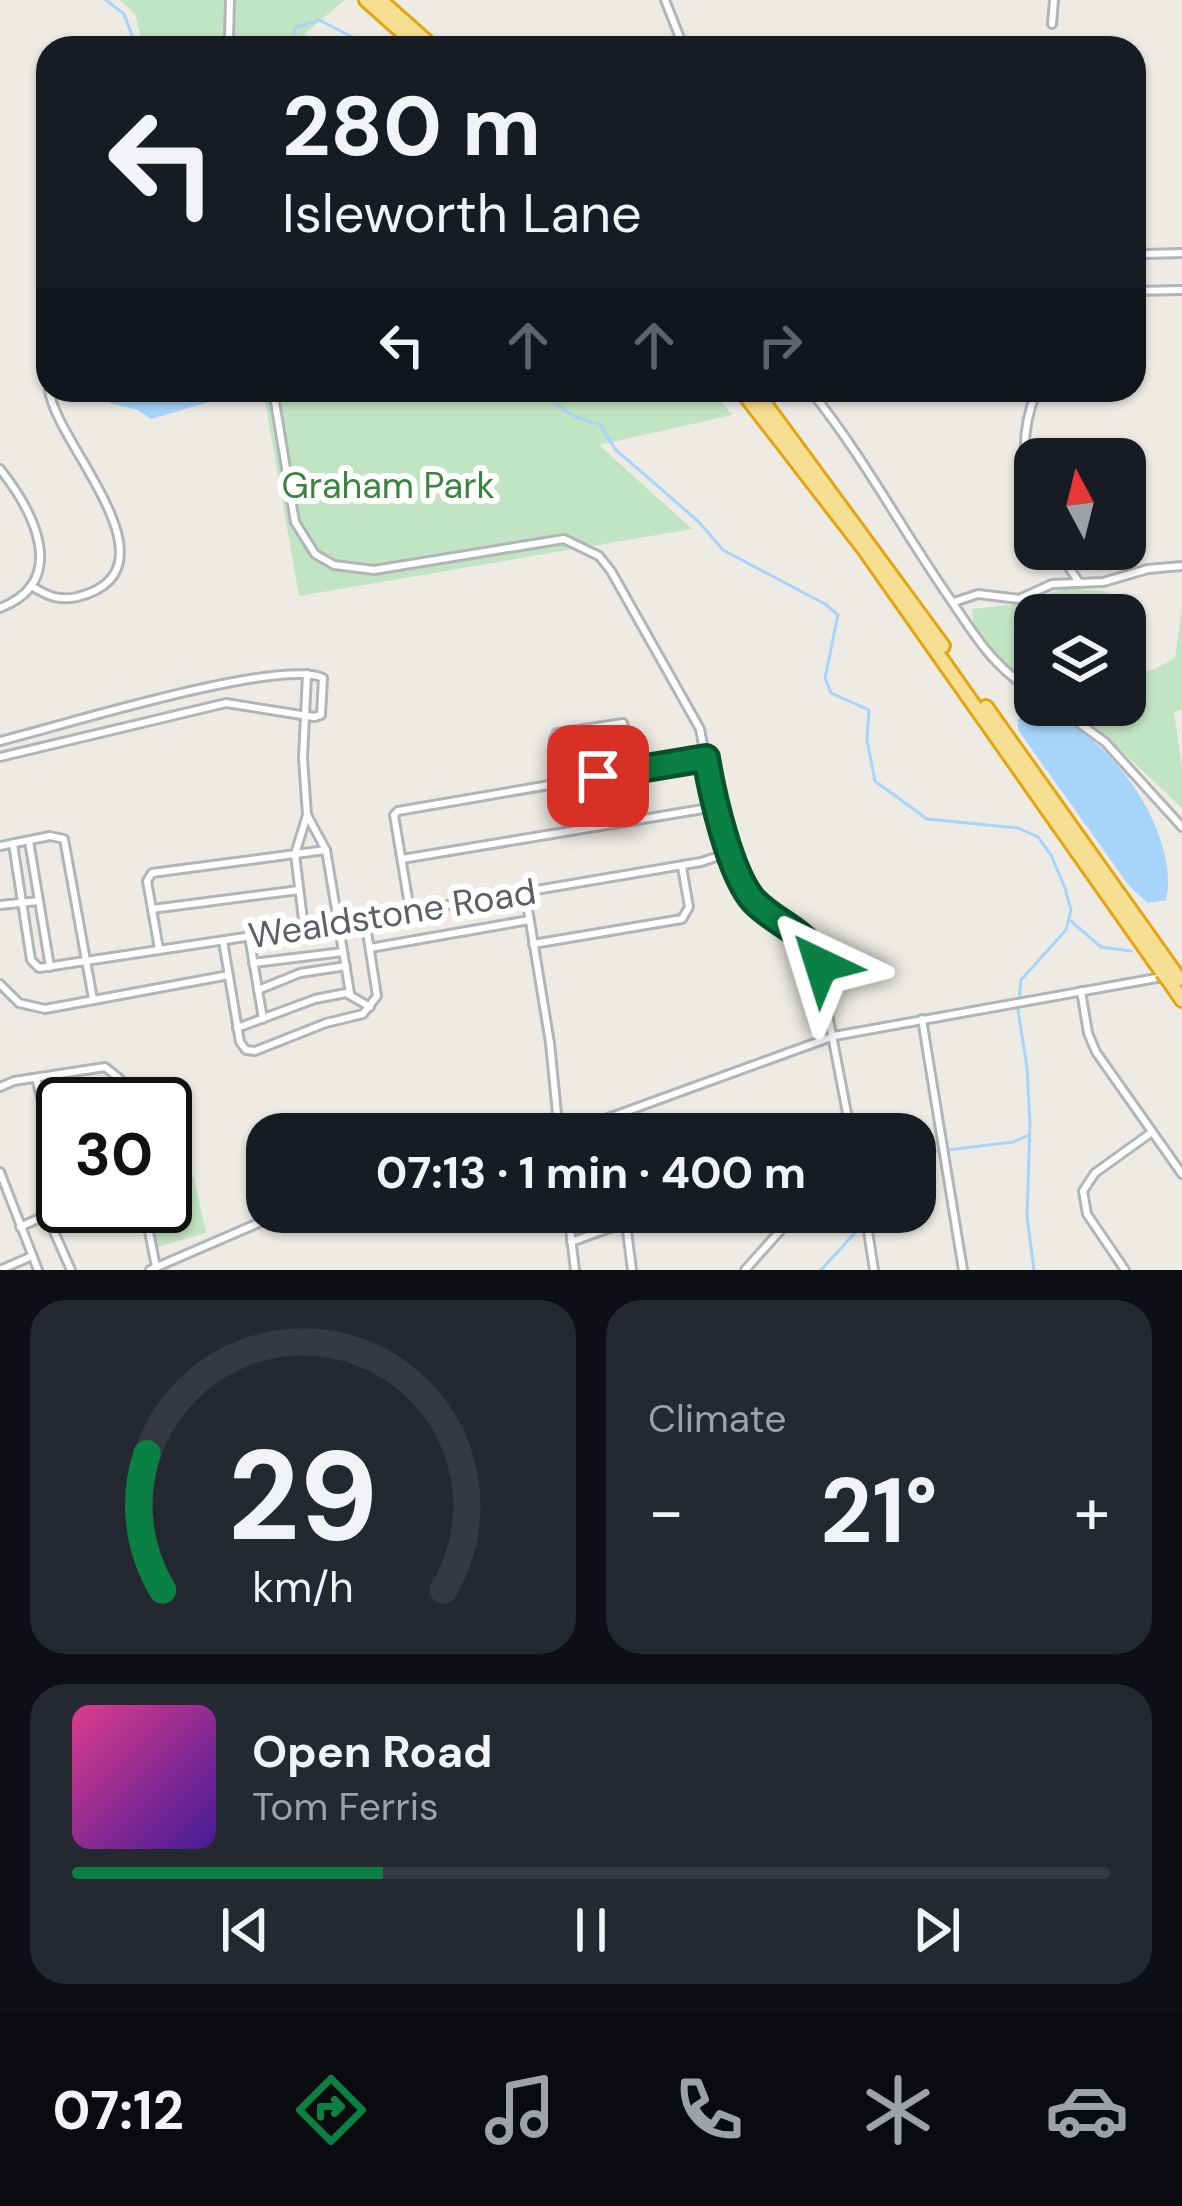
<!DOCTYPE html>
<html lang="en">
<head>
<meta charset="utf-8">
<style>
	body { margin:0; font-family:"DM Sans",sans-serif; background:#242831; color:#f1f3f6; height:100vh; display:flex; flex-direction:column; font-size:45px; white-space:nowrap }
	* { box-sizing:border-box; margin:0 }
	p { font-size:39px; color:#9ea1a6 }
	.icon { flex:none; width:66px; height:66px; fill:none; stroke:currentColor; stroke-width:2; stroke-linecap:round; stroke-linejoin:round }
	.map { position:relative; height:1270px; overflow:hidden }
	.panel { display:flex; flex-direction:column; gap:30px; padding:30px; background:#0d0f14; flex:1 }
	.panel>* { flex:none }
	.hud { position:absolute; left:36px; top:36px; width:1110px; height:366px; border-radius:36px; box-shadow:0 3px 9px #0004; background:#171b24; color:#f1f3f6; overflow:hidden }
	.needle { width:78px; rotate:353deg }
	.tools { position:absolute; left:1014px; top:438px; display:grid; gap:24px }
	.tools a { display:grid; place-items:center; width:132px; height:132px; border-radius:24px; background:#171b24; box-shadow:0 3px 9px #0004; font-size:60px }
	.speed { position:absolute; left:36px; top:1077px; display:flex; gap:24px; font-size:60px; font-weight:700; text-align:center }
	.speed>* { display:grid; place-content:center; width:156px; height:156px; border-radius:50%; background:#171b24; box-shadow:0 3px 9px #0004; line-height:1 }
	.speed .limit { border:6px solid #111; border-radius:18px; background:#fff; color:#111 }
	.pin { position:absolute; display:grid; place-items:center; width:102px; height:102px; color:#fff; margin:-51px; border-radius:24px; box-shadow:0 6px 18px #0006 }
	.me { position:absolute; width:132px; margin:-66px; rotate:319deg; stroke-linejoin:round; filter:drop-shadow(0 0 9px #0008) }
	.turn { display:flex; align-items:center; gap:42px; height:252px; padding:0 48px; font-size:54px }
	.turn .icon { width:156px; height:156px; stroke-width:2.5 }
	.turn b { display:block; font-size:84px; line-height:102px }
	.lanes { display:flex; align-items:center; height:114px; padding:0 48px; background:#0003; justify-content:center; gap:60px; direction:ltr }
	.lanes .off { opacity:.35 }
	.big { font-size:90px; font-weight:700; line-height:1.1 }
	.panel .card { flex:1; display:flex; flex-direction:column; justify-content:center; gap:18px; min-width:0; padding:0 42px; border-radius:36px; background:#242831 }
	.panel .dial { align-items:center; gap:0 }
	.dial svg { height:312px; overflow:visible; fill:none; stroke:#363941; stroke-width:7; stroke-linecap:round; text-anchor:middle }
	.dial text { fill:#f1f3f6; stroke:none }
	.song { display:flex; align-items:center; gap:36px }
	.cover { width:144px; height:144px; border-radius:18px; background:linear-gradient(135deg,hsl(330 70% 55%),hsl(260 70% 35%)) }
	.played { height:12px; border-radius:6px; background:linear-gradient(90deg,#0b8043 30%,#363941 30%) }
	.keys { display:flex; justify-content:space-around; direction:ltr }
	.heat { display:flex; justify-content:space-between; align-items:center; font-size:66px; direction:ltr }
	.panel .tiles { flex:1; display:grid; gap:30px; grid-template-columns:1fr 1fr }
	.card:last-child { grid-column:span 2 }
	.trip { position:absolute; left:246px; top:1113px; width:690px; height:120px; border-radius:36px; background:#171b24; box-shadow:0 3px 9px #0004; font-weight:700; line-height:120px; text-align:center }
	.tabs { display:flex; height:192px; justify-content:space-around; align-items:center; background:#090b0e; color:#9ea1a6 }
	.tabs .icon { width:84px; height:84px }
	.tabs .current { color:#0b8043 }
	.tabs b { font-size:54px; color:#f1f3f6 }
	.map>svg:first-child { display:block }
</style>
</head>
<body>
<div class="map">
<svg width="1182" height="1270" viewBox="0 0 1182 1270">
	<rect width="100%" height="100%" fill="#edebe4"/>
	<g fill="#c1e4c2">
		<path d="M 120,0 L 345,0 L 305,33 L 313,44 L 337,38 L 347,48 L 144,48 L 135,14 Z"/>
		<path d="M 263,390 L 712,390 L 732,415 L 599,445 L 692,529 L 299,596 Z"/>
		<path d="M 1066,588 L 1104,591 L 1111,595 L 1081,615 L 1035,615 L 1035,688 C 1007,670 972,645 972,609 L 1019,604 Z"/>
		<path d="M 1182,607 L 1182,710 L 1174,712 L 1182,767 L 1182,808 L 1106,736 L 1061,705 L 1125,705 L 1125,675 L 1155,669 L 1175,658 Z"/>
		<path d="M 194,1177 L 206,1233 L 157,1247 L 151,1206 L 165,1206 L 165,1182 Z"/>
	</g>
	<g fill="#a7d4fa">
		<path d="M 106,390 L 223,390 L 216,400 L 151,419 L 138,410 L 110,403 Z"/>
		<path d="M 1025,711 C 1098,711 1182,831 1166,900 L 1148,903 L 1130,887 L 1018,730 L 1018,720 Z"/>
	</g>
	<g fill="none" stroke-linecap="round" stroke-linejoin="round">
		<g stroke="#a7d4fa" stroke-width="3">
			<path d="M 106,0 L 124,14 L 137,48"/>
			<path d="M 289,48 L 296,27 L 319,20 L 374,48"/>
			<path d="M 545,390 C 560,411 576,419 600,424 L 615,449 L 699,522 L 723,550 L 825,604 L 838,615 L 825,678 L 831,693 L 869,710 L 867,740 L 875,781 L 927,819 L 1018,828 L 1038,837 L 1051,855 L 1065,888 L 1071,910 L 1066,930 L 1021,980 L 1018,1010 L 1027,1068 L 1030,1123 L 1027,1216 L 1034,1270"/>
			<path d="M 1071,921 L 1101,947 L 1131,951"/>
			<path d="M 915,1154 L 1013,1142 L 1029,1135"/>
			<path d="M 821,1270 L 874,1212"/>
		</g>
		<defs>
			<g id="minor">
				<path d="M 230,0 L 229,37 L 233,48"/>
				<path d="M 665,0 L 684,48"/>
				<path d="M 1052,24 L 1054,0"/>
				<path d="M 1134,264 L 1144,254 L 1182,253"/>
				<path d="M 1134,291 L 1182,290"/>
				<path d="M 273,390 L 295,522 L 315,554 L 334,565 L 374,570 L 564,539 L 599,556 L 611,571 L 700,729 L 715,807 L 750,896 L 798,931 L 816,952 L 851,1134"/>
				<path d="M 810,390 C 860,452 899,524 944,590 C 974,633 989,664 1035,693"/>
				<path d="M 0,469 C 34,512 70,581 0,608"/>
				<path d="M 1035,506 C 1021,467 1021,428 1037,390"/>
				<path d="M 1057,549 L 1078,581"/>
				<path d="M 33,587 C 48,596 59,601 77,597 C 185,570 56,445 49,390"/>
				<path d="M 954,602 L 978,594 L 1019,599 L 1052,584 L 1103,582 L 1148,569 L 1182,566"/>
				<path d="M 307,674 L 303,758 L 307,815 L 326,850 L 350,993"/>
				<path d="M 1054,705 L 1105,742 L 1182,827"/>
				<path d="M 0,741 C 57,727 281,657 323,678 L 321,715 L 314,717 L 226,703 L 0,757"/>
				<path d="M 561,783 L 554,739 L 557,733 L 623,723 L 635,770"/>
				<path d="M 29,841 L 50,967"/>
				<path d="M 13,844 L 31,960 L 39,968 L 365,919 L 701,862 L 731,852"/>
				<path d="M 0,846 L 50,836 L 64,839 L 93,999"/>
				<path d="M 402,859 L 715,807"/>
				<path d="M 525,891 L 550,1043 L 559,1134"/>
				<path d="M 0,905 L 38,901"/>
				<path d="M 152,909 L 299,890"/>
				<path d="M 410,911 L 394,815 L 398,811 L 706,758"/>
				<path d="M 304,928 L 295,854 L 307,815"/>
				<path d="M 249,936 L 263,1019"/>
				<path d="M 223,941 L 240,1042 L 246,1050 L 255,1051 L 326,1023 L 363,1014 L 377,996 L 365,919"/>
				<path d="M 533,944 L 682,919 L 689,907 L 682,867"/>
				<path d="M 370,948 L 529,920"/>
				<path d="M 159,949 L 147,881 L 152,873 L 326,850"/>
				<path d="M 253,963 L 343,952"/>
				<path d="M 0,984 L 19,1003 L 45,1009 L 229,975"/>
				<path d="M 258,990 L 300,973 L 346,966"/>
				<path d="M 1081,991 L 1088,1033 L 1096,1052 L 1182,1174"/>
				<path d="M 922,1019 L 963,1270"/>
				<path d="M 237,1028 L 315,999 L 346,993 L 370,1007"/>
				<path d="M 36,1078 L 63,1182"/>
				<path d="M 0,1087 L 14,1081 L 105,1067 L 120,1079 L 127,1104"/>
				<path d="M 564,1134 L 834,1036 L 1162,977"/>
				<path d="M 0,1172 L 38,1270"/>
				<path d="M 144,1206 L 156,1267"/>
				<path d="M 568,1212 L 575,1270"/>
				<path d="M 865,1212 L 874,1270"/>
				<path d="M 47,1216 L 71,1270"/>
				<path d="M 626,1223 L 632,1270"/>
				<path d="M 20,1227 L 66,1206"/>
				<path d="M 571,1242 L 654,1212"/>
				<path d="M 0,1270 L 32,1256"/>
				<path d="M 150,1270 L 284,1212"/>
				<path d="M 745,1270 L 797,1212"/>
				<path d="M 1125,1270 L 1087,1214 L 1083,1191 L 1095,1173 L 1152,1132"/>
			</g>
			<g id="highway">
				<path d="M 366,0 L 420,48"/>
				<path d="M 380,0 L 434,48"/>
				<path d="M 741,390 L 864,549 L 1162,972"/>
				<path d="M 755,390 L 943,646"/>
				<path d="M 986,707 L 1173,970"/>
				<path d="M 1169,981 L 1182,1000"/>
			</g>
		</defs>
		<use href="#minor" stroke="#b1b4b8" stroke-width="12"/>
		<use href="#highway" stroke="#e3a40e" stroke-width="18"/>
		<use href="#minor" stroke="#fff" stroke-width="6"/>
		<use href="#highway" stroke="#f6de92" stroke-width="12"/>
		<defs>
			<g id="highway-bridge">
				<path d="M 1173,970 L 1179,979"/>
				<path d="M 1162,972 L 1169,981"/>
			</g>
		</defs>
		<use href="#highway-bridge" stroke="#e3a40e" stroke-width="18" stroke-linecap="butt"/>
		<use href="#highway-bridge" stroke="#f6de92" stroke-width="12"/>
	</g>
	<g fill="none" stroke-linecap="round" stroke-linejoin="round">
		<defs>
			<path id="route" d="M 598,776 L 706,758 C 712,794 730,875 754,901 C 778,926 808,930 821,965"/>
		</defs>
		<use href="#route" stroke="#07532c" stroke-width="30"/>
		<use href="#route" stroke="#0b8043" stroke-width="21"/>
	</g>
	<g text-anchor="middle" stroke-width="12" stroke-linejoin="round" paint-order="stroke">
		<g font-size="36" fill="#3a843f" stroke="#fff">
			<text x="388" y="498">Graham Park</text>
		</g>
		<g font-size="36" fill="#5c5f63" stroke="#fff">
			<text transform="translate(392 913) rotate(-9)" y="13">Wealdstone Road</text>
		</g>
	</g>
</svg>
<div class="tools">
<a><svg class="needle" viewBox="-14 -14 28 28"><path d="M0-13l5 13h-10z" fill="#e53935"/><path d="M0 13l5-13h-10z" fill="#9ea1a6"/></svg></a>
<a><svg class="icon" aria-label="layers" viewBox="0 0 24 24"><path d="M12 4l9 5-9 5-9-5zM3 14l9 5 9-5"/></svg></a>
</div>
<div class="speed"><div class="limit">30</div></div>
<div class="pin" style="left:598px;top:776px;background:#d93025"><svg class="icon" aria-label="arrive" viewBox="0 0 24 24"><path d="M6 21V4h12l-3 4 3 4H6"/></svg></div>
<svg class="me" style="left:821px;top:965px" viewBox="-20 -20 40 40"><path d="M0-17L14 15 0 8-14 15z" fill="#0b8043" stroke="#fff" stroke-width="4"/></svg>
<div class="trip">07:13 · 1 min · 400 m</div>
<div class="hud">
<div class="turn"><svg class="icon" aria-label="left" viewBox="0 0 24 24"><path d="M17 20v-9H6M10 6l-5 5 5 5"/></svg><div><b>280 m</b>Isleworth Lane</div></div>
<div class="lanes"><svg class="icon" aria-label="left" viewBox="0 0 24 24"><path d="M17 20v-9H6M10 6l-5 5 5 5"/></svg><svg class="icon off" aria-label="ahead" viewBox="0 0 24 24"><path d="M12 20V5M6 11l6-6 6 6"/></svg><svg class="icon off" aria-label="ahead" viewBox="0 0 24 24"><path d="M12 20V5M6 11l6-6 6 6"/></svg><svg class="icon off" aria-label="right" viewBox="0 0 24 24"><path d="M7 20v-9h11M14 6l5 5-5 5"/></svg></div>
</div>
</div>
<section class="panel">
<div class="tiles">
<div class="card dial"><svg viewBox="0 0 100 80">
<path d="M14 69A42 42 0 1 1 86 69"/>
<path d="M14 69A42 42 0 0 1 10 34" stroke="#0b8043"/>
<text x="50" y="56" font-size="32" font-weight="700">29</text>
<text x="50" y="72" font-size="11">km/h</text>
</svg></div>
<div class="card"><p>Climate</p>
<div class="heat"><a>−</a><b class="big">21°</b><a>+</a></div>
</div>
<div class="card">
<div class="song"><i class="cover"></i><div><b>Open Road</b><p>Tom Ferris</p></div></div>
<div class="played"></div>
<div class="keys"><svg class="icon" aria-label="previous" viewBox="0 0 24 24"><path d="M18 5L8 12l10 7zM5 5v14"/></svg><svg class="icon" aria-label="pause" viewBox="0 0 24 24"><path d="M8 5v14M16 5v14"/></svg><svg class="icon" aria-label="next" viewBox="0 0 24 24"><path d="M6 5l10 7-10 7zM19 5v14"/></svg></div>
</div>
</div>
</section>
<nav class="tabs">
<b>07:12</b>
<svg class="icon current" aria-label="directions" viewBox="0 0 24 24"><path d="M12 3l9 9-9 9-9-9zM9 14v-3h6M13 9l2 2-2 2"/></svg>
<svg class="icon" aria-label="music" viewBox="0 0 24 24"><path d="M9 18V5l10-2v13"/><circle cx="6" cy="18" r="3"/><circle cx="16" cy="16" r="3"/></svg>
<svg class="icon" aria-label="phone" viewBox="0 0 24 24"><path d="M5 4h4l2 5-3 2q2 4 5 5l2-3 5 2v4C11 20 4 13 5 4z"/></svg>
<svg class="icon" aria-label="climate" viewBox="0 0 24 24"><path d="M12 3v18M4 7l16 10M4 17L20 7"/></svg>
<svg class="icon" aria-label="car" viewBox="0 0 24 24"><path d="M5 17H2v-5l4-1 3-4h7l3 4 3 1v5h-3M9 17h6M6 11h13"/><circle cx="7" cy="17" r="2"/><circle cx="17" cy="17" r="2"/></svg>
</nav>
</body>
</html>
